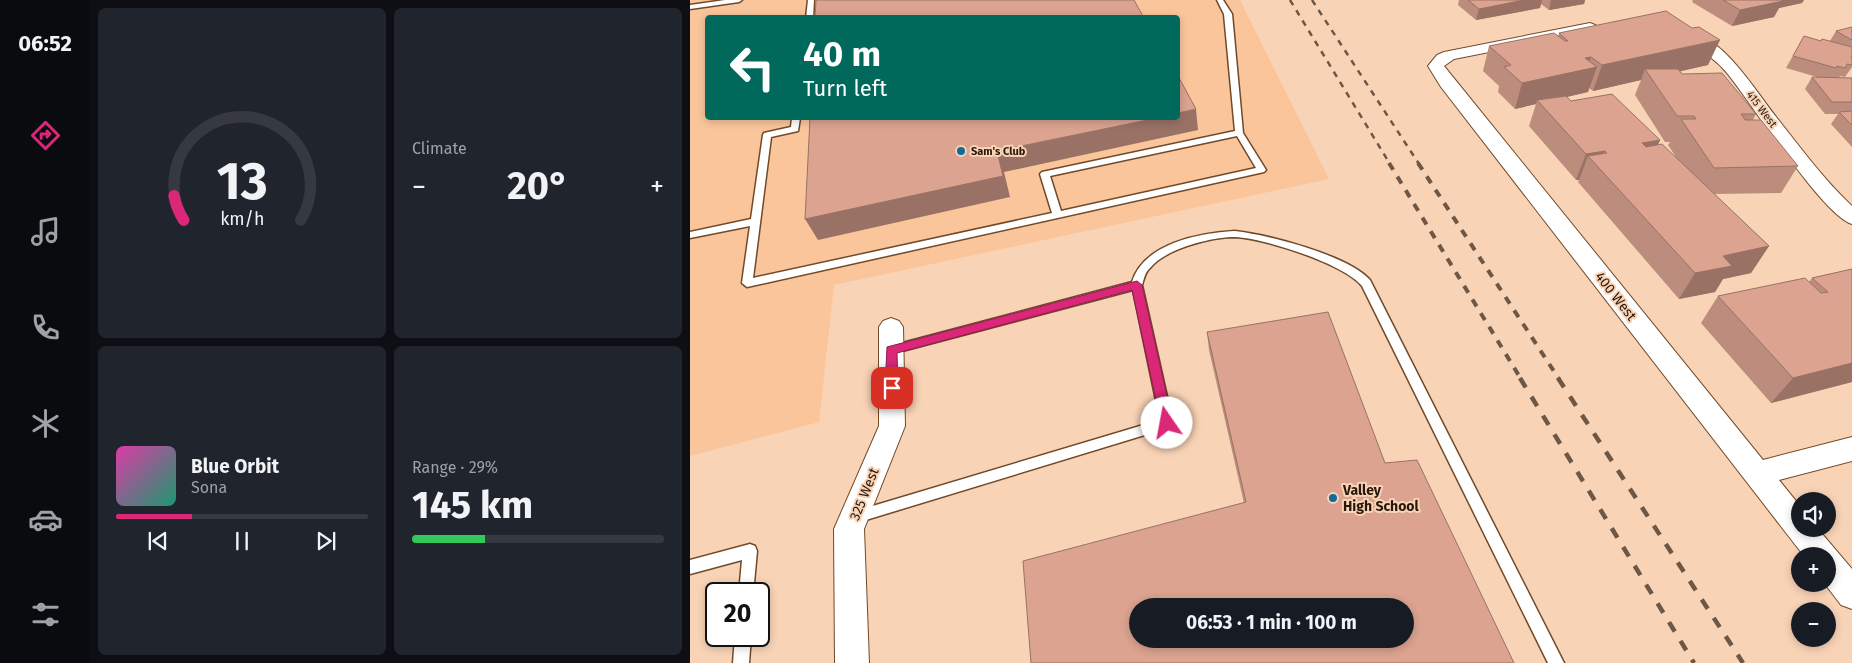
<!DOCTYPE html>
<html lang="en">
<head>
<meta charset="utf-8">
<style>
	body { margin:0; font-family:"Fira Sans",sans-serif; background:#20242c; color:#f1f3f6; height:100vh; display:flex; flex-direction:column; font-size:19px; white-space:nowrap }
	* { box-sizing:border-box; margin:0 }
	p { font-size:16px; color:#9ea1a6 }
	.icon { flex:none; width:28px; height:28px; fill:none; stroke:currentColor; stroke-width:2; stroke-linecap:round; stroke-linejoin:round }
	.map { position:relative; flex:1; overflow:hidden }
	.sheet { display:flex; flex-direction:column; gap:8px; padding:8px; background:#0d0f14; width:600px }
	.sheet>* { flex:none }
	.top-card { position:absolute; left:15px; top:15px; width:475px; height:105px; border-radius:5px; box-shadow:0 2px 8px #0003; background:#00695c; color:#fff; overflow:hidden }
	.tools { position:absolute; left:1101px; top:492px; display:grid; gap:10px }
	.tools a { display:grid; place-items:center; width:45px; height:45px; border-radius:50%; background:#171b24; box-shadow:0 2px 8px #0003; font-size:25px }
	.speed { position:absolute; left:15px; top:582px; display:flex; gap:10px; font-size:25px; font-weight:700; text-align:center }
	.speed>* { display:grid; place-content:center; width:65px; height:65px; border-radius:50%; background:#171b24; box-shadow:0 2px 8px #0003; line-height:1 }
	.speed .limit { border:2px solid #111; border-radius:8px; background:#fff; color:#111 }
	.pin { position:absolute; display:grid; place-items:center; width:42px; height:42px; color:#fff; margin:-21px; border-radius:10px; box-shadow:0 2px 8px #0006 }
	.me { position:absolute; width:55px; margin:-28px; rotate:348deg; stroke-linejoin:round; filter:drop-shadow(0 0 4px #0008) }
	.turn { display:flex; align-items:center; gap:18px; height:105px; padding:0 15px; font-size:22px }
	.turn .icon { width:65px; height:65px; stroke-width:2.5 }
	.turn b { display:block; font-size:35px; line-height:42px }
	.big { font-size:38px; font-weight:700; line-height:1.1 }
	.sheet .widget { flex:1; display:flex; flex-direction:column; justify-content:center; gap:8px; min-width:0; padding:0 18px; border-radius:8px; background:#20242c }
	.sheet .dial { align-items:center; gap:0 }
	.dial svg { height:130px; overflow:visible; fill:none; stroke:#363941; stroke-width:7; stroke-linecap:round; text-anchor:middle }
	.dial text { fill:#f1f3f6; stroke:none }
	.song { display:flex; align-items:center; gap:15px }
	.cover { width:60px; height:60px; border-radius:8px; background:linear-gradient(135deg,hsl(320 70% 55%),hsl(160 70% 35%)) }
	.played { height:5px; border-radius:2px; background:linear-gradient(90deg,#db2777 30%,#363941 30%) }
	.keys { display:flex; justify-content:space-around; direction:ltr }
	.heat { display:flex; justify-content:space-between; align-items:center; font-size:28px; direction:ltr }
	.charge { height:8px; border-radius:4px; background:linear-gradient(90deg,#34c759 29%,#363941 0) }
	.sheet .tiles { flex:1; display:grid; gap:8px; grid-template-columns:repeat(2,1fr) }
	.trip { position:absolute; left:439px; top:598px; width:285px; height:50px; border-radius:25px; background:#171b24; box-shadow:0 2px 8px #0003; font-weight:700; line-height:50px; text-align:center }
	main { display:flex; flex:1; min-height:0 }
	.tab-bar { display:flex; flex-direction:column; width:90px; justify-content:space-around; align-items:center; background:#090b0e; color:#9ea1a6 }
	.tab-bar .icon { width:35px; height:35px }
	.tab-bar .active { color:#db2777 }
	.tab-bar b { font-size:22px; color:#f1f3f6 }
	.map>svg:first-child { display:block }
</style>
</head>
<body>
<main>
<nav class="tab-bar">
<b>06:52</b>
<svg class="icon active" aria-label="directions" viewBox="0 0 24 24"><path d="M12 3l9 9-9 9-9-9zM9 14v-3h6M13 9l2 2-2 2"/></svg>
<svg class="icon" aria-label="music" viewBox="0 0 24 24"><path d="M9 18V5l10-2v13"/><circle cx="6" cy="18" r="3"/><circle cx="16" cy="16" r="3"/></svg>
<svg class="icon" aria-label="phone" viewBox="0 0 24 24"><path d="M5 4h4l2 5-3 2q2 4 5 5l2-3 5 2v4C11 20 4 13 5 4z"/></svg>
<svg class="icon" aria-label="climate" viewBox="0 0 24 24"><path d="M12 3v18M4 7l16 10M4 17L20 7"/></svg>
<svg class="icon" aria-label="car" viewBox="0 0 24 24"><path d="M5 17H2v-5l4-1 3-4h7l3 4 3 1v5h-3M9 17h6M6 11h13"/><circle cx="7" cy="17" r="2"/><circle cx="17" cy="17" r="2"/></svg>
<svg class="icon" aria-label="filters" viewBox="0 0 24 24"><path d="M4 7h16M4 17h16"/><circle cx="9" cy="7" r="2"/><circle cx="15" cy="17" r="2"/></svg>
</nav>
<section class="sheet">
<div class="tiles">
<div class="widget dial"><svg viewBox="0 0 100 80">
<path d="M14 69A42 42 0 1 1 86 69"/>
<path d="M14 69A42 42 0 0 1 8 54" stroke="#db2777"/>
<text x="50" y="56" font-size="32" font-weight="700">13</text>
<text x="50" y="72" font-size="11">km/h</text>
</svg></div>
<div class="widget"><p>Climate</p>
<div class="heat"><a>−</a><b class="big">20°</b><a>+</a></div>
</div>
<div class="widget">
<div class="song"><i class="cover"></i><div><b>Blue Orbit</b><p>Sona</p></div></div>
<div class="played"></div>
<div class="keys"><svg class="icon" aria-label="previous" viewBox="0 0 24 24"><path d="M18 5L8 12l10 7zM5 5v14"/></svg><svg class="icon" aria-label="pause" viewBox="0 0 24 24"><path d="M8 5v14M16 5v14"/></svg><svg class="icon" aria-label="next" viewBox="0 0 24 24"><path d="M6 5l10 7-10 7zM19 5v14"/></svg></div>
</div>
<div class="widget"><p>Range · 29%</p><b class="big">145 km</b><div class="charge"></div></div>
</div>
</section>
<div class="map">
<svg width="1162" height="663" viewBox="0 0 1162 663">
	<rect width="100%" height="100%" fill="#f9d3b6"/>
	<path fill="#fac59b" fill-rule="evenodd" d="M 0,0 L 550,0 L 639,179 L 144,285 L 129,422 L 0,456 ZM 18,18 L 488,18 L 488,118 L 18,118 Z"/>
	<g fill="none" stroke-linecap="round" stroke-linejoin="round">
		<defs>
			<g id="service">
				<path d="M 35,0 L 52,0 L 49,2 L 0,9 L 0,5 Z"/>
				<path d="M 118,0 L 124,0 L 123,18 L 116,18 Z"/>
				<path d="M 527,0 L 533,0 L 542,14 L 553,133 L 576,170 L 574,172 L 57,287 L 52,283 L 60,226 L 0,238 L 0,232 L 61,219 L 73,135 L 74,133 L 101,127 L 102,118 L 110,118 L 108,131 L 81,137 L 63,278 L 362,213 L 350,174 L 352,172 L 545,131 L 534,14 ZM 547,136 L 566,168 L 371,211 L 360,176 Z"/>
				<path d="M 545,231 C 578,235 658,255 680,280 L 874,663 L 858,663 L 672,286 C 654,264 574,238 545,237 C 521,237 475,249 460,268 C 455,272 454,279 452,285 L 483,423 L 481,427 L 166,523 L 161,521 L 159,517 L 161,513 L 166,511 L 470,420 L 443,290 L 201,354 L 197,353 L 195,350 L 197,347 L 442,282 C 454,243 510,233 545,231 Z"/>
				<path d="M 60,544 L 65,546 L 67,551 L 63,594 L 49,594 L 52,560 L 0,574 L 0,560 Z"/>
				<path d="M 45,636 L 61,636 L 59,663 L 43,663 Z"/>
			</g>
			<g id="minor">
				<path d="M 900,23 L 905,25 L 908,28 L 905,31 L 764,59 L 754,66 L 1073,460 L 1162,437 L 1162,461 L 1089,480 L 1110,506 L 1110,529 L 1128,529 L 1162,569 L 1162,609 L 1151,605 L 1135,584 L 1138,584 L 1138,556 L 1114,556 L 751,87 L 738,66 L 747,55 L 754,52 Z"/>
				<path d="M 997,30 C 1036,40 1063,88 1087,118 C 1110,147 1134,180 1162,206 L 1162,224 C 1133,216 1061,102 1037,73 C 1025,58 1008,49 992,38 L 989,35 L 992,32 Z"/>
				<path d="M 201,318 L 209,321 L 213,327 L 215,426 L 174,529 L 179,663 L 145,663 L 144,529 L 189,426 L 189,327 L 193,321 Z"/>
			</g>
		</defs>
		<use href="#service" stroke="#714a29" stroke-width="3"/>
		<use href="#minor" stroke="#714a29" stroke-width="2"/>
		<use href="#service" fill="#fff" fill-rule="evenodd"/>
		<use href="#minor" fill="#fff" fill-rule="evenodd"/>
		<g stroke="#6f5745" stroke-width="2.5" stroke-dasharray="6 6" stroke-linecap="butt">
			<path d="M 600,0 L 700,164"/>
			<path d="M 622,0 L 729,164"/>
		</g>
		<g stroke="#6f5745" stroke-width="4" stroke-dasharray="8 8" stroke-linecap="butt">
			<path d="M 699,163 L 831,379"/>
			<path d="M 728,163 L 869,379"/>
		</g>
		<g stroke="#6f5745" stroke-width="4.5" stroke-dasharray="11 11" stroke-linecap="butt">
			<path d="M 830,378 L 1004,663"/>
			<path d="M 868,378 L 1053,663"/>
		</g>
	</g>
	<g fill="#bc8c7c" fill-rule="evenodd">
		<path d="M 769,0 L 895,0 L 894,4 L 859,10 L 851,4 L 850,8 L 786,20 L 768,5 Z"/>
		<path d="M 1003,0 L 1114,0 L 1112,3 L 1089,8 L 1084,17 L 1042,26 L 1002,2 Z"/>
		<path d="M 1162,27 L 1162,56 L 1161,58 L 1162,58 L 1162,67 L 1155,77 L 1150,76 L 1149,78 L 1162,78 L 1162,147 L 1141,124 L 1148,114 L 1135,114 L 1115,89 L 1122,77 L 1127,77 L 1096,68 L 1114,36 L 1131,41 L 1140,41 L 1146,31 Z"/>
		<path d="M 869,33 L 1018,65 L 990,71 L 992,74 L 1066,114 L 1063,120 L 1108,166 L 1091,193 L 1024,194 L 1079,246 L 1061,273 L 1033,279 L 1025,292 L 989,299 L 888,182 L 889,180 L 886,180 L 839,126 L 846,104 L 825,109 L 808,92 L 809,86 L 793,71 L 799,46 L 868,36 ZM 951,80 L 945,95 L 975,142 L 980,142 L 978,145 L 986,157 L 968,145 L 970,140 L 881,101 L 877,97 L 898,92 L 899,88 L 903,91 Z"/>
		<path d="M 1162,269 L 1162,382 L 1081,403 L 1011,323 L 1028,296 L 1119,282 L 1122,278 Z"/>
		<path d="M 517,332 L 695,463 L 554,503 L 519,350 Z"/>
	</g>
	<g fill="#997265">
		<path d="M 834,0 L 852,0 L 850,8 L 786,20 L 789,9 Z"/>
		<path d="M 861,0 L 895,0 L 894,4 L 859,10 Z"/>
		<path d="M 1079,0 L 1114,0 L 1112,3 L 1089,8 L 1084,17 L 1042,26 L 1050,10 Z"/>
		<path d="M 1030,40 L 1018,65 L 961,78 L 955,69 L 951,80 L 903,91 L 912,65 Z"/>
		<path d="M 901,57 L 896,69 L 907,67 L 898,92 L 850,103 L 847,100 L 846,104 L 825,109 L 832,83 L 895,58 Z"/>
		<path d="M 506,109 L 508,130 L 314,172 L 320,197 L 128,240 L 115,219 L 307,151 L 467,118 L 488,118 L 488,113 Z"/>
		<path d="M 970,140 L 958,166 L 952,143 Z"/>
		<path d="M 915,151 L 909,167 L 898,156 L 889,180 L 886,180 L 896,154 Z"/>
		<path d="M 1079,246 L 1061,273 L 1033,279 L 1025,292 L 989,299 L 1005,273 L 1033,256 Z"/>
		<path d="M 1162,356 L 1162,382 L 1081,403 L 1103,378 Z"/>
	</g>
	<g fill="#dba390" stroke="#997265" fill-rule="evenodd">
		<path d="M 126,0 L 444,0 L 454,18 L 125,18 Z"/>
		<path d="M 778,0 L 834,0 L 789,9 Z"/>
		<path d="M 1033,0 L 1091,0 L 1093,1 L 1050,10 Z"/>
		<path d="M 976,11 L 1002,28 L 1009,27 L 1030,40 L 912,65 L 901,57 L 895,58 L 907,67 L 832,83 L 814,67 L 821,65 L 799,46 L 864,33 L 875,41 L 878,41 L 869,33 Z"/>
		<path d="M 1162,27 L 1162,40 L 1146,31 Z"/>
		<path d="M 1114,36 L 1131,41 L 1132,39 L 1162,47 L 1162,56 L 1161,58 L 1162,58 L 1162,65 L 1157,64 L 1155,68 L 1147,66 L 1146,68 L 1103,56 Z"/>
		<path d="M 955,69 L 988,69 L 992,74 L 1032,73 L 1066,114 L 1051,114 L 1055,120 L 1071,120 L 1108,166 L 1024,168 L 991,119 L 1006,119 L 1004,116 L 987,116 Z"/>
		<path d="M 488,76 L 506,109 L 488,113 Z"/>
		<path d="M 1122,77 L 1162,78 L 1162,102 L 1142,102 Z"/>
		<path d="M 922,94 L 970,140 L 952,143 L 956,147 L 972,144 L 1079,246 L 1033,256 L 1042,266 L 1005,273 L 898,156 L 917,153 L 915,151 L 896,154 L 847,100 L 876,96 L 881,101 Z"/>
		<path d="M 1162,111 L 1162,125 L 1149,112 Z"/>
		<path d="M 120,118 L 467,118 L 307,151 L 313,176 L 115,219 Z"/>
		<path d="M 1162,269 L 1162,363 L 1103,378 L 1028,296 L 1115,278 L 1131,293 L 1138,292 L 1122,278 Z"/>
		<path d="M 638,312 L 695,463 L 727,460 L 824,663 L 341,663 L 333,561 L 556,502 L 517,332 ZM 448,606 L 715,606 L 715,639 L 448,639 Z"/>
	</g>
	<path fill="#db2777" stroke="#8e194d" d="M 447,281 L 452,285 L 483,423 L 481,427 L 477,428 L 471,423 L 442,290 L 207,353 L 208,388 L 202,393 L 195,388 L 197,347 Z"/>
	<g fill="#116a9a" stroke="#f9d3b6" stroke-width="2">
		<circle cx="271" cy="151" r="5"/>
		<circle cx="643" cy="498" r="5"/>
	</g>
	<g text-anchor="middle" stroke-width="4" stroke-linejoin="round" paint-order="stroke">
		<g font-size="11" fill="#28170a" stroke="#f9d3b6">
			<text transform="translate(1072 109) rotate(53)" y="4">415 West</text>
		</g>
		<g font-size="11" font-weight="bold" fill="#28170a" stroke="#f9d3b6" text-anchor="start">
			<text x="281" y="155">Sam's Club</text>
		</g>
		<g font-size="14" fill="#28170a" stroke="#f9d3b6">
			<text transform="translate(926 296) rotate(52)" y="5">400 West</text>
			<text transform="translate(174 494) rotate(-68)" y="5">325 West</text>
		</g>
		<g font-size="14" font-weight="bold" fill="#28170a" stroke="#f9d3b6" text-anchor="start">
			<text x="653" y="495">Valley<tspan x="653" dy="16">High School</tspan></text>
		</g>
	</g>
</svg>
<div class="tools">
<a><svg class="icon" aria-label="sound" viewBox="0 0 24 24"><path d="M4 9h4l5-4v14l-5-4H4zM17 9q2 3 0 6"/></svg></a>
<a>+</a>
<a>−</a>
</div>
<div class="speed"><div class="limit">20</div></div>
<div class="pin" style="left:202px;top:388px;background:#d93025"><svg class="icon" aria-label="arrive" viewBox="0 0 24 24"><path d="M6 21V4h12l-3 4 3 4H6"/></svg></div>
<svg class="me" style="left:477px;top:423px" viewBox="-20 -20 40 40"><circle r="19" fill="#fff"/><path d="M0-13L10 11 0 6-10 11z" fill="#db2777"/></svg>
<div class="trip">06:53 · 1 min · 100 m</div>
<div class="top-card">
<div class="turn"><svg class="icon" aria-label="left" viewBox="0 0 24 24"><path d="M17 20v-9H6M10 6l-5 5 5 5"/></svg><div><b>40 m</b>Turn left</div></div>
</div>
</div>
</main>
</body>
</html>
